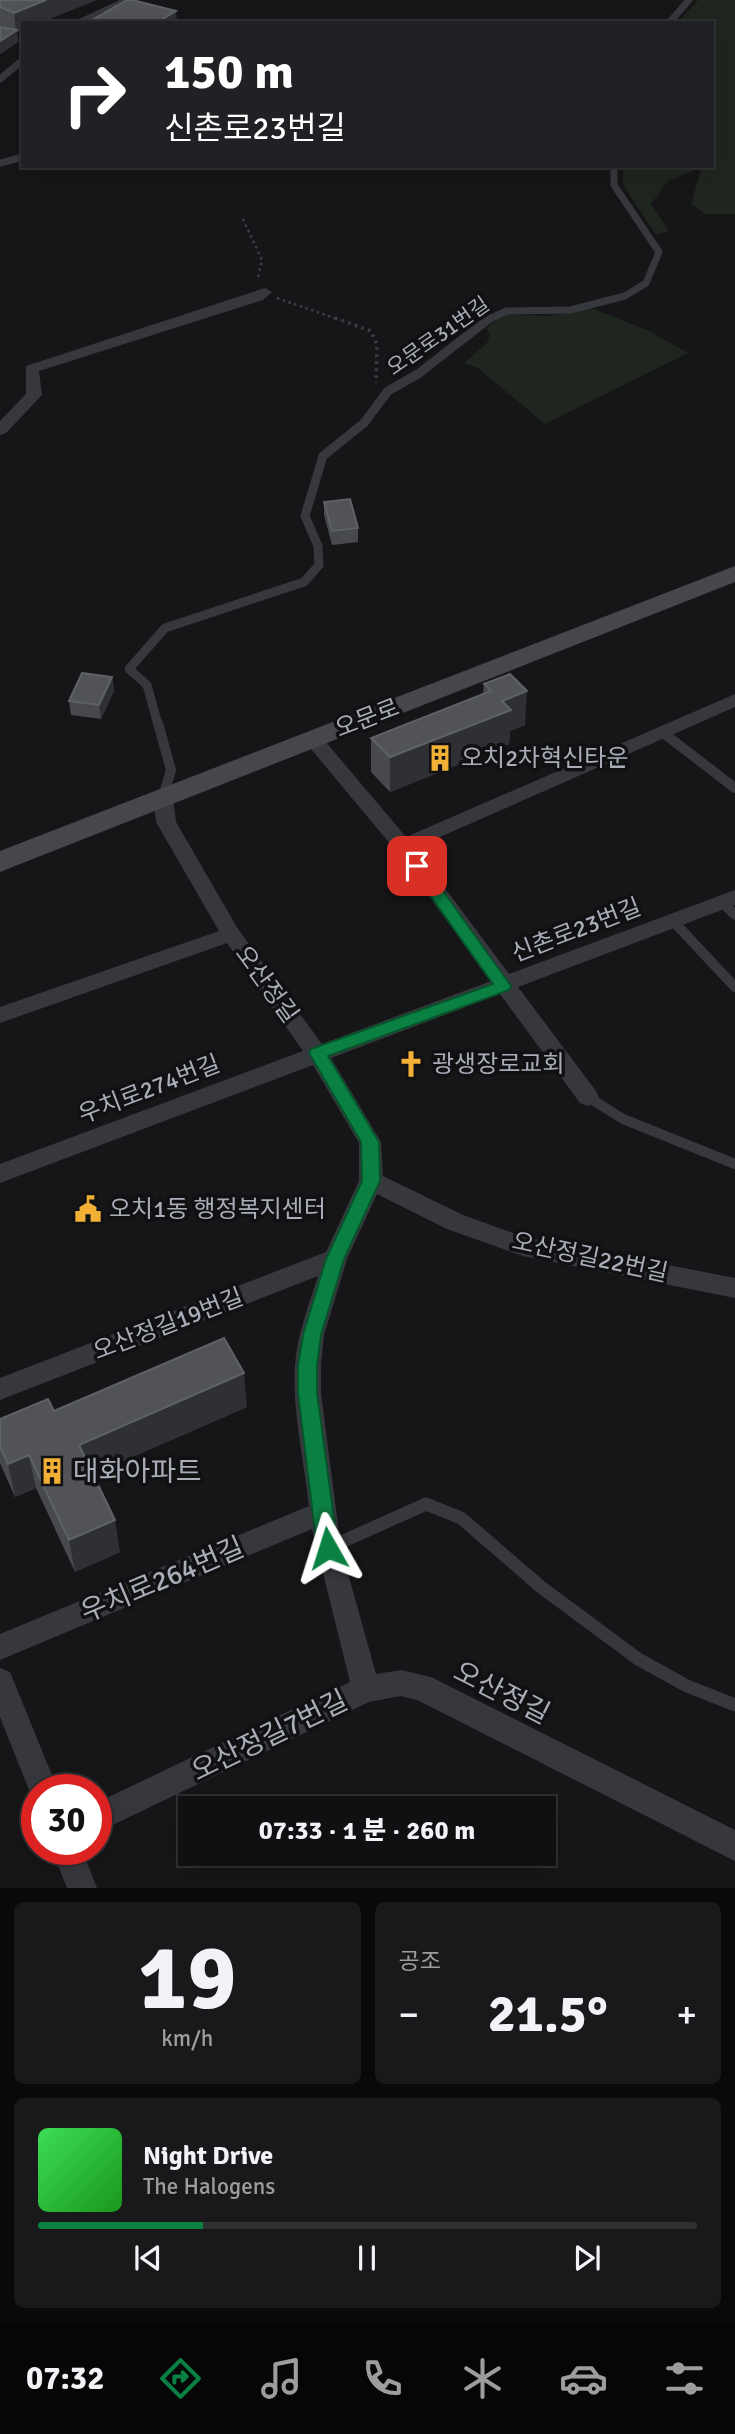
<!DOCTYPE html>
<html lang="ko">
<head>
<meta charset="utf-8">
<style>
	body { margin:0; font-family:Signika,"Noto Sans KR",sans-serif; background:#19191b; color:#f1f3f6; height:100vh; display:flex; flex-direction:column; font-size:26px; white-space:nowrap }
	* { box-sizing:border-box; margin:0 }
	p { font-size:23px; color:#9c9d9f }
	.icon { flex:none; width:38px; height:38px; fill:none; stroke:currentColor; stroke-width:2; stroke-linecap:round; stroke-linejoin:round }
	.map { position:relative; height:1888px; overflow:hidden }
	.details { display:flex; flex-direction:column; gap:14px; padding:14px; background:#09090a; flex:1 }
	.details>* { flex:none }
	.top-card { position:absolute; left:21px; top:21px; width:693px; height:147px; border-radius:0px; box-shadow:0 7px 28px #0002,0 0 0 2px #303032; background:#202124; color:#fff; overflow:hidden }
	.speed { position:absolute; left:21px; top:1774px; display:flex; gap:14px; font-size:35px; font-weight:700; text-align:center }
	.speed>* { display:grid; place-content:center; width:91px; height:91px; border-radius:50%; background:#101012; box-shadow:0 7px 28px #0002,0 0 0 2px #303032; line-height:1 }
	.speed .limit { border:10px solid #d22; background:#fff; color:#111 }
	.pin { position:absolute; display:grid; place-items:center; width:60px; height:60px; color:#fff; margin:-30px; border-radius:14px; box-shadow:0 4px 10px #0006 }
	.me { position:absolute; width:77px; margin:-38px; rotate:354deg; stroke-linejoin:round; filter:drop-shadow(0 0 5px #0008) }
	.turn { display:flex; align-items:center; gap:24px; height:147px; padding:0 28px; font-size:32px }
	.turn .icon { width:91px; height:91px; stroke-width:2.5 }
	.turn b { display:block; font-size:49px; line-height:60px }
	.big { font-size:52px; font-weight:800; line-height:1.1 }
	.details .card { flex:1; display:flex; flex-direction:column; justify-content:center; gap:10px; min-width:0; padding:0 24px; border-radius:10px; background:#19191b }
	.details .dial { align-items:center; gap:0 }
	.dial b { font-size:91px; line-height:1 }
	.song { display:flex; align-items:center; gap:21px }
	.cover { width:84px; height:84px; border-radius:10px; background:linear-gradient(135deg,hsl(130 70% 55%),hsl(120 70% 35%)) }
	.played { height:7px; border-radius:4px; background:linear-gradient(90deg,#0b8043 25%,#303032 25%) }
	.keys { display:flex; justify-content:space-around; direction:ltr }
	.heat { display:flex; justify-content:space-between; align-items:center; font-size:38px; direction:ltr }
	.details .tiles { flex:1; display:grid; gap:14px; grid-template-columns:1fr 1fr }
	.card:last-child { grid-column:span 2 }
	.trip { position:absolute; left:178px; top:1796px; width:378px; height:70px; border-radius:0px; background:#101012; box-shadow:0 7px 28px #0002,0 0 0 2px #303032; font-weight:800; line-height:70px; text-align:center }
	.dock { display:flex; height:112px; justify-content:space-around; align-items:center; background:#060607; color:#9c9d9f }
	.dock .icon { width:49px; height:49px }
	.dock .on { color:#0b8043 }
	.dock b { font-size:32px; color:#f1f3f6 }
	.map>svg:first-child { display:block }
</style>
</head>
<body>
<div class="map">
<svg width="735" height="1888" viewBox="0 0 735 1888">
	<rect width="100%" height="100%" fill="#161618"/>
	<g fill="#1e261f">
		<path d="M 698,0 L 735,0 L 735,214 L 706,214 L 691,204 L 702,167 L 668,181 L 651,204 L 669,231 L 656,235 L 623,185 L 623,166 L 712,166 L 712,23 L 677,23 Z"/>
		<path d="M 591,308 L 649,331 L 688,353 L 545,424 L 478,368 L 464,363 L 487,343 L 490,334 L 486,328 L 505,314 L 549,316 Z"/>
	</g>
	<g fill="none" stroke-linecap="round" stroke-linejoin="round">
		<g stroke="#3d3f44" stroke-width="2.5" stroke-dasharray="2.5 3.5" stroke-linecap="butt">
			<path d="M 243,219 L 262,260 L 258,278"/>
			<path d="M 277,298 L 340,320"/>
		</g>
		<path stroke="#3d3f44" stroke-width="3.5" stroke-dasharray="2.5 4.5" stroke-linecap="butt" d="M 335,318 L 371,331 L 377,344 L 376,383"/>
		<g stroke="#37383d" stroke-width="7">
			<path d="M 79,23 L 128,0"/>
			<path d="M 669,23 L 689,0"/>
			<path d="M 0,79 L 23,60"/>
			<path d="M 0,163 L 23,157"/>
			<path d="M 488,320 L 506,311 L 570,310 L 625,296 L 646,283 L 659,252 L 614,185 L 614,166"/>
		</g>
		<path stroke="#37383d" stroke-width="9" d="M 158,725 L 147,685 L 129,669 L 165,628 L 304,582 L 319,565 L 318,546 L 305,516 L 323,456 L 364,423 L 388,391 L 418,374 L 490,318"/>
		<g stroke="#37383d" stroke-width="10">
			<path d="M 158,723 L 171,770 L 163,797"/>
			<path d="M 662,732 L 735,788"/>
			<path d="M 722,902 L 735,915"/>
			<path d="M 673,921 L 735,987"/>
			<path d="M 588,1097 L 623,1119 L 735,1164"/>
		</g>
		<path stroke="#37383d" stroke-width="13" d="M 328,1548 L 426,1504 L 461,1518 L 541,1587 L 638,1659 L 687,1686 L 735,1705"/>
		<g fill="#37383d" fill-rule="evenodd">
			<path d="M 265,288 L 272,292 L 263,300 L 39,371 L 42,395 L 6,433 L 0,435 L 0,421 L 26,394 L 26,366 Z"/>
			<path d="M 735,694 L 735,707 L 415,848 L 509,974 L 735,890 L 735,905 L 518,987 L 596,1091 L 599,1097 L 596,1103 L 588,1106 L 580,1103 L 500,994 L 331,1058 L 381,1142 L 383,1176 L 463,1215 L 524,1237 L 735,1278 L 735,1298 L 523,1256 L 447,1229 L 377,1194 L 347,1259 L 324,1335 L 321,1365 L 321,1393 L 341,1548 L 376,1674 L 401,1670 L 431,1677 L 735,1830 L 735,1861 L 417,1700 L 401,1696 L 369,1702 L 96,1833 L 96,1803 L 350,1682 L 312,1529 L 0,1660 L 0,1634 L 309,1506 C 304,1460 292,1411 295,1365 C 297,1335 309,1305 318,1276 L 0,1400 L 0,1378 L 326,1252 L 359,1181 L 359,1143 L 313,1065 L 0,1183 L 0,1164 L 303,1051 L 227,943 L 0,1023 L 0,1007 L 219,931 L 156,822 L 153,797 L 163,791 L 173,797 L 176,822 L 238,929 L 322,1044 L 491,981 L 396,851 L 306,743 L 304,739 L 306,735 L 320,735 L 406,837 Z"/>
			<path d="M 0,1668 L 10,1672 L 58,1790 L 37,1790 L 37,1802 L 33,1800 L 0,1717 Z"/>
			<path d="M 52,1850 L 82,1850 L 97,1888 L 67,1888 Z"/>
		</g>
		<path fill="#45474d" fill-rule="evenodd" d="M 735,566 L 735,582 L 0,872 L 0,851 Z"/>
	</g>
	<g fill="#47494d">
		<path d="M 0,0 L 96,0 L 17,32 L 18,42 L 0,54 L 0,27 L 4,28 L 0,26 Z"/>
		<path d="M 324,502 L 358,528 L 358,542 L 332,545 L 324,515 Z"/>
		<path d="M 112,677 L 114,691 L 101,719 L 71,715 L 69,701 Z"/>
		<path d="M 484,684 L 525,725 L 510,731 L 509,744 L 390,792 L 371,772 L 371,738 L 483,694 Z"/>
		<path d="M 247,1407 L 93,1474 L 120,1552 L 75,1572 L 36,1488 L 15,1497 L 0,1463 L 0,1419 L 54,1411 Z"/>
	</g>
	<g fill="#2f3033">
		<path d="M 46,0 L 96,0 L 40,23 L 23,23 L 23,30 L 17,32 L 18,42 L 0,54 L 0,41 L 16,31 L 14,13 Z"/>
		<path d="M 176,11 L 177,23 L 156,23 Z"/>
		<path d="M 112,677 L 114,691 L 101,719 L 99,705 Z"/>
		<path d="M 527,691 L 525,725 L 510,731 L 509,744 L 390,792 L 390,757 L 502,701 Z"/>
		<path d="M 244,1373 L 247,1407 L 84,1478 L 79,1445 Z"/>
		<path d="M 29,1455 L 36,1488 L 15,1497 L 8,1464 Z"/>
		<path d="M 115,1520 L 120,1552 L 75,1572 L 69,1540 Z"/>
	</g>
	<g fill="#525359" stroke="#5f6168" stroke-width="2">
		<path d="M 0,0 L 46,0 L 14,13 L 0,7 Z"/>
		<path d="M 127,0 L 132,0 L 176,11 L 156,23 L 89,22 Z"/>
		<path d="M 0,27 L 17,30 L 0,41 Z"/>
		<path d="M 350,499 L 358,528 L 332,531 L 324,502 Z"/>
		<path d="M 82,673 L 112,677 L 99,705 L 69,701 Z"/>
		<path d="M 510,674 L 527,691 L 502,701 L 511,710 L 390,757 L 371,738 L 491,691 L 484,684 Z"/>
		<path d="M 224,1338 L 244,1373 L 79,1445 L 115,1520 L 69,1540 L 29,1455 L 8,1464 L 0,1447 L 0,1419 L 48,1399 L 54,1411 Z"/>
	</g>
	<path fill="#0b8043" stroke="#07532c" stroke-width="2" d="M 417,861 L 423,863 L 511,986 L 509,990 L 328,1056 L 379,1142 L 380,1181 L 344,1259 L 321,1335 L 317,1365 L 317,1393 L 338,1548 L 335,1554 L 328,1557 L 320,1554 L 317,1548 L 298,1393 L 298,1365 L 303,1335 L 326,1259 L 362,1181 L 361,1142 L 309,1053 L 311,1049 L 493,984 L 412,870 L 410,866 Z"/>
	<defs>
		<symbol id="building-bare" viewBox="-9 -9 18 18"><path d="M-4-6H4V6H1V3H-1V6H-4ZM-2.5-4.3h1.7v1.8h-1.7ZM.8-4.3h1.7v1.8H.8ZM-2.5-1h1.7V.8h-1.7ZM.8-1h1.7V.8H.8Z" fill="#f2b134" stroke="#111113" stroke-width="2.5" paint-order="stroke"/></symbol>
		<symbol id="church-bare" viewBox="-9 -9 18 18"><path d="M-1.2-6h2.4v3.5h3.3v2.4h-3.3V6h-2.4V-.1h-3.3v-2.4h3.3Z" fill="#f2b134" stroke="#111113" stroke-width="2.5" paint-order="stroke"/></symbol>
		<symbol id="civic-bare" viewBox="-9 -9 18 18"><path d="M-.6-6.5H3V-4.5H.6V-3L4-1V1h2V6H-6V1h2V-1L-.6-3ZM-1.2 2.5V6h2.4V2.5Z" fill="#f2b134" stroke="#111113" stroke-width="2.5" paint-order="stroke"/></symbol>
	</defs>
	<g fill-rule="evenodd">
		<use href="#building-bare" x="421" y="739" width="38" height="38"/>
		<use href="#church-bare" x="392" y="1045" width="38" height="38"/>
		<use href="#civic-bare" x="69" y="1190" width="38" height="38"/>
		<use href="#building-bare" x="33" y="1452" width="38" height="38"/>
	</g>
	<g text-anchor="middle" stroke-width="7" stroke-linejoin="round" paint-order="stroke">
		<g font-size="21" fill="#a8adb8" stroke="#111113">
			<text transform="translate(438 336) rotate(-35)" y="7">오문로31번길</text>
		</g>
		<g font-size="24" fill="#a8adb8" stroke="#111113">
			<text transform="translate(367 718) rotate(-21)" y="8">오문로</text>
			<text transform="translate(576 930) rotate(-21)" y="8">신촌로23번길</text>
			<text transform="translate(267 984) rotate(54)" y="8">오산정길</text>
			<text transform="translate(149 1089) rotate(-21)" y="8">우치로274번길</text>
			<text transform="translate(590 1257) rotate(12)" y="8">오산정길22번길</text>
			<text transform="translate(168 1324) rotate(-21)" y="8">오산정길19번길</text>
		</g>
		<g font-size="24" fill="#a8adb8" stroke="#111113" text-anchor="start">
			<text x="461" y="766">오치2차혁신타운</text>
			<text x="432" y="1072">광생장로교회</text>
			<text x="109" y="1217">오치1동 행정복지센터</text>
		</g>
		<g font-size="28" fill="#a8adb8" stroke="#111113" text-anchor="start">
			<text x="73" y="1481">대화아파트</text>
		</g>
		<g font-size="28" fill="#a8adb8" stroke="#111113">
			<text transform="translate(162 1579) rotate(-23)" y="10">우치로264번길</text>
			<text transform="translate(502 1692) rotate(27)" y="10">오산정길</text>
			<text transform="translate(269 1735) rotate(-26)" y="10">오산정길7번길</text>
		</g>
	</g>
</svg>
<div class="speed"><div class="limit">30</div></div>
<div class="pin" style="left:417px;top:866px;background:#d93025"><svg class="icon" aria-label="arrive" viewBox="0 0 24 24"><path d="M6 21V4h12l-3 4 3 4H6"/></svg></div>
<svg class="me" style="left:328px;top:1548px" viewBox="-20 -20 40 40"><path d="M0-17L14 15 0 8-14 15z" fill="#0b8043" stroke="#fff" stroke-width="4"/></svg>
<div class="trip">07:33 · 1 분 · 260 m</div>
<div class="top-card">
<div class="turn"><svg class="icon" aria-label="right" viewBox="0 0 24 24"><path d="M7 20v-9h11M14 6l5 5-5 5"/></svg><div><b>150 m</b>신촌로23번길</div></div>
</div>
</div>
<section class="details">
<div class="tiles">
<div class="card dial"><b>19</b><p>km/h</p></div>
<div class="card"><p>공조</p>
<div class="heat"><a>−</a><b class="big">21.5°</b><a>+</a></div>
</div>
<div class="card">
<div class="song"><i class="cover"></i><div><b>Night Drive</b><p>The Halogens</p></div></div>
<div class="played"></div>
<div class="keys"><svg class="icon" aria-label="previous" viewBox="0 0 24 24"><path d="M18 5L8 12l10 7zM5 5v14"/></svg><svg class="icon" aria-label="pause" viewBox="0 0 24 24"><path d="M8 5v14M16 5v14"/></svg><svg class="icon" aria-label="next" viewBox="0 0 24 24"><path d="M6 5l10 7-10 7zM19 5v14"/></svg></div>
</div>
</div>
</section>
<nav class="dock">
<b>07:32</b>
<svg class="icon on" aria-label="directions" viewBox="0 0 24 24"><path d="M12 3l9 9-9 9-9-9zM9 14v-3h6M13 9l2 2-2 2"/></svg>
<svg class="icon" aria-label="music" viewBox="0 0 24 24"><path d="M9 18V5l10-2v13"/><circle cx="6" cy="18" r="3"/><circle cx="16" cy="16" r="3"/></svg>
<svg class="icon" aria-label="phone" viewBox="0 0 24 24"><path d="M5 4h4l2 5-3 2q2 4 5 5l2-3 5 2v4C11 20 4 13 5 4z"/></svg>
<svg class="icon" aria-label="climate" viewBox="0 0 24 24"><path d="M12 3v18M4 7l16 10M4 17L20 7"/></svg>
<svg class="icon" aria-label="car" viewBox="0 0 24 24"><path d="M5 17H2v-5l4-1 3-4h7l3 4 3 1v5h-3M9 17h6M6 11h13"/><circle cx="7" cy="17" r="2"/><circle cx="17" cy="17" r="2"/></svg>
<svg class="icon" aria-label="filters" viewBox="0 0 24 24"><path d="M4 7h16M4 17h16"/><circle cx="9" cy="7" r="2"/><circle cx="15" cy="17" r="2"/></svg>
</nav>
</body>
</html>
